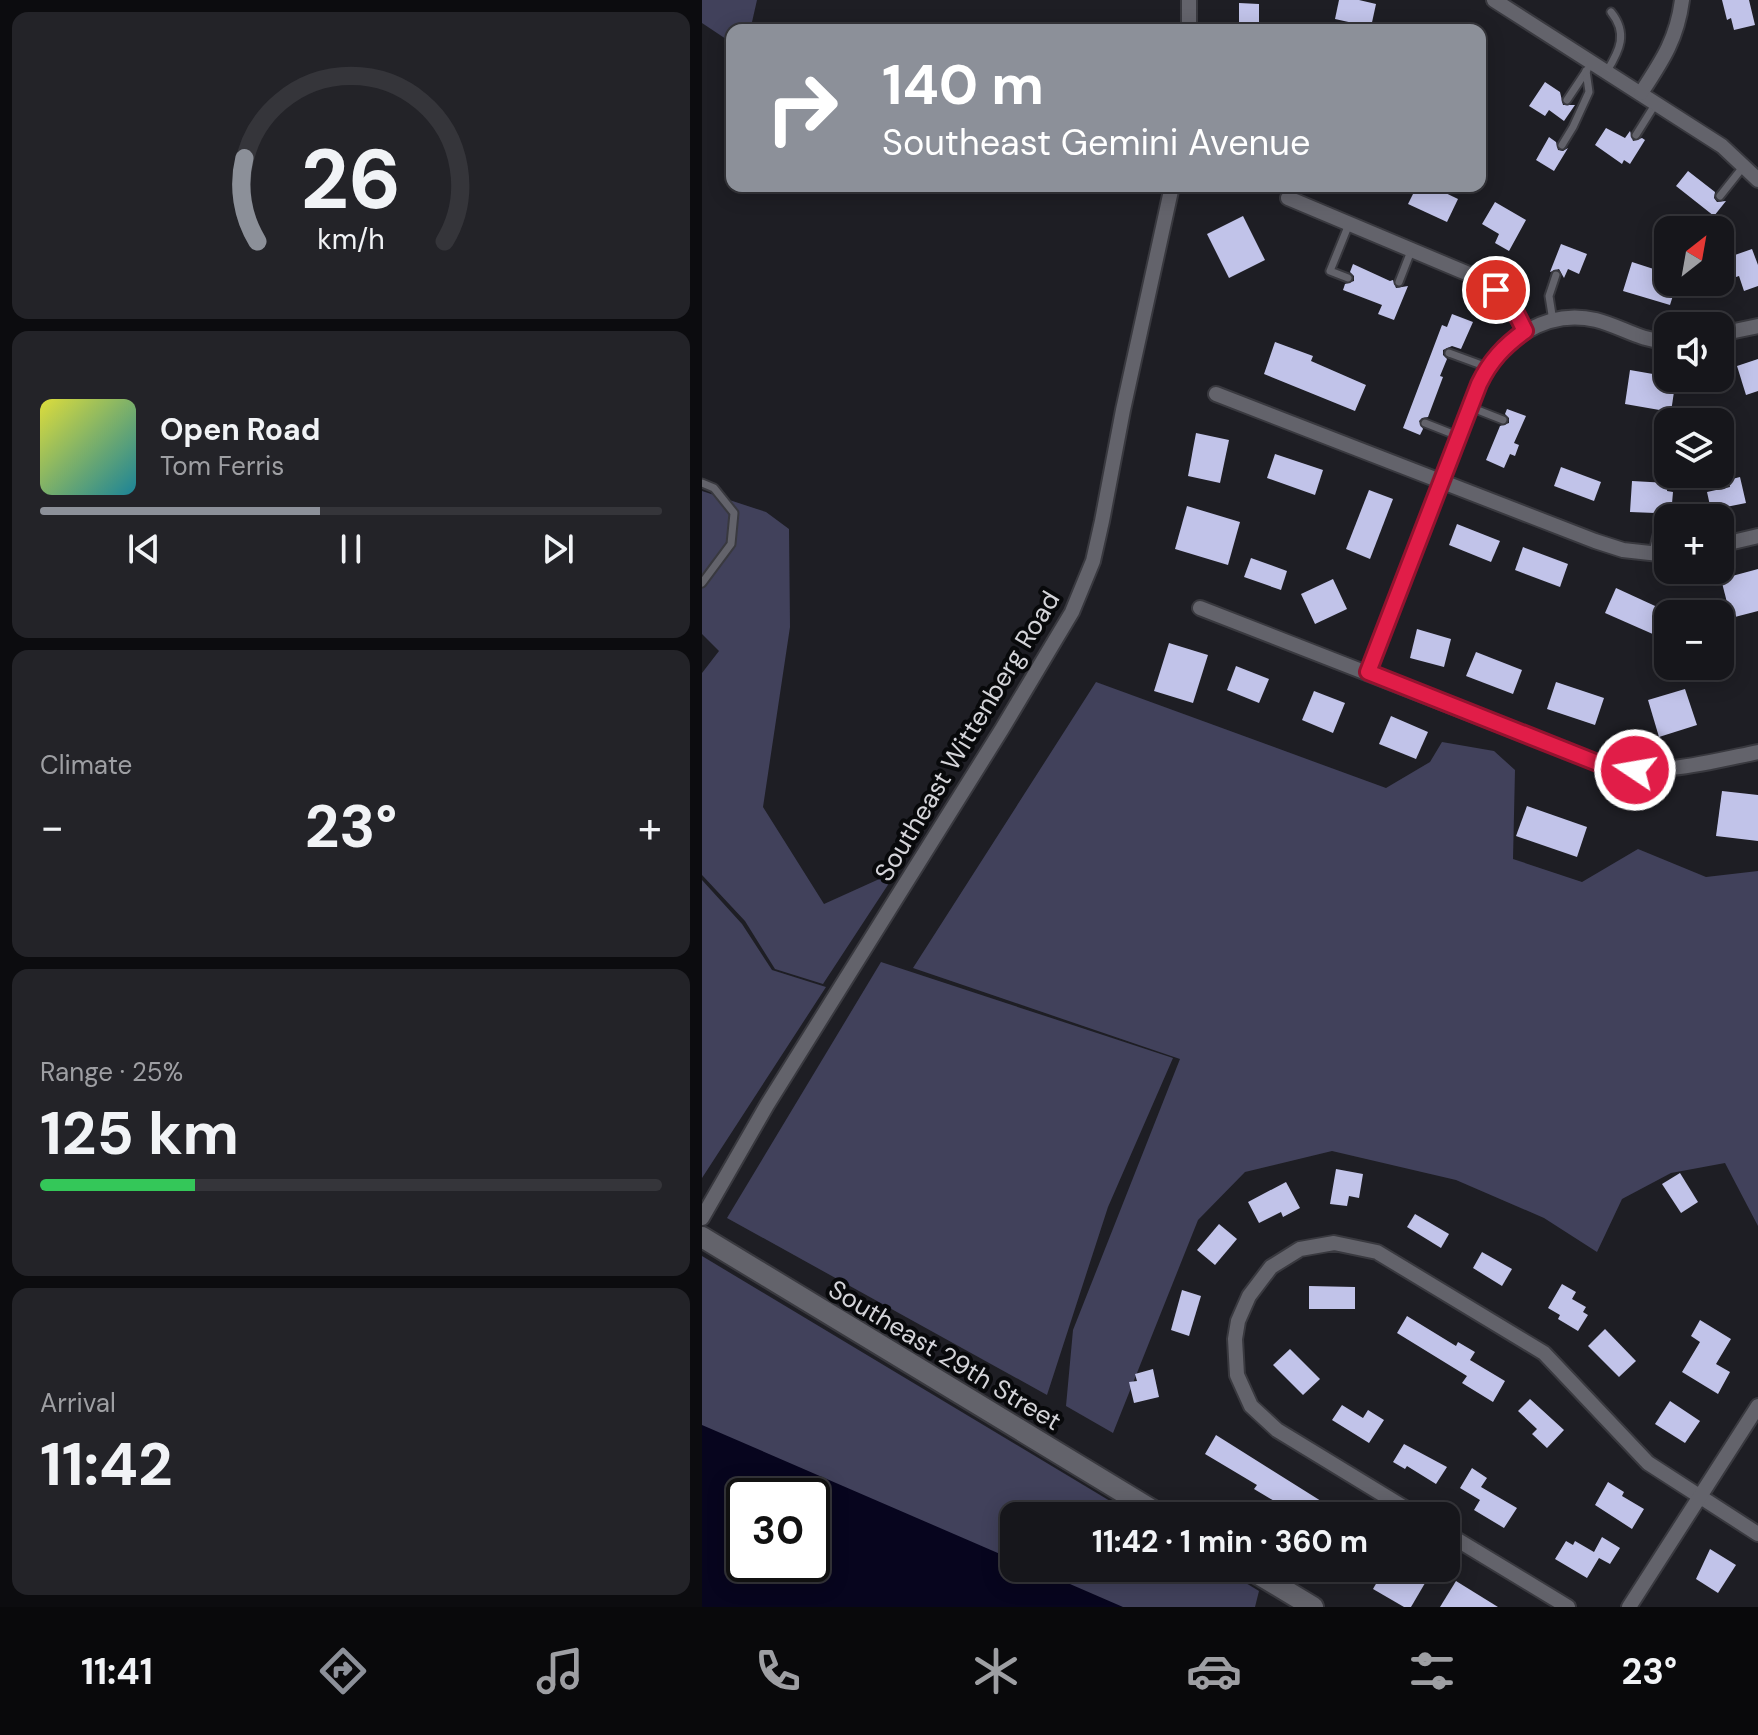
<!DOCTYPE html>
<html lang="en">
<head>
<meta charset="utf-8">
<style>
	body { margin:0; font-family:"DM Sans",sans-serif; background:#232328; color:#f1f3f6; height:100vh; display:flex; flex-direction:column; font-size:30px; white-space:nowrap }
	* { box-sizing:border-box; margin:0 }
	p { font-size:26px; color:#9e9fa3 }
	.icon { flex:none; width:44px; height:44px; fill:none; stroke:currentColor; stroke-width:2; stroke-linecap:round; stroke-linejoin:round }
	.map { position:relative; flex:1; overflow:hidden }
	.drawer { display:flex; flex-direction:column; gap:12px; padding:12px; background:#0c0c0f; width:702px }
	.drawer>* { flex:none }
	.guide { position:absolute; left:24px; top:24px; width:760px; height:168px; border-radius:16px; box-shadow:0 4px 20px #0003,0 0 0 2px #35353a; background:#8c9099; color:#fff; overflow:hidden }
	.needle { width:52px; rotate:31deg }
	.fabs { position:absolute; left:952px; top:216px; display:grid; gap:16px }
	.fabs a { display:grid; place-items:center; width:80px; height:80px; border-radius:16px; background:#16161b; box-shadow:0 4px 20px #0003,0 0 0 2px #35353a; font-size:40px }
	.speed { position:absolute; left:24px; top:1478px; display:flex; gap:16px; font-size:40px; font-weight:700; text-align:center }
	.speed>* { display:grid; place-content:center; width:104px; height:104px; border-radius:50%; background:#16161b; box-shadow:0 4px 20px #0003,0 0 0 2px #35353a; line-height:1 }
	.speed .limit { border:4px solid #111; border-radius:12px; background:#fff; color:#111 }
	.pin { position:absolute; display:grid; place-items:center; width:68px; height:68px; color:#fff; margin:-34px; border:4px solid #fff; border-radius:50%; box-shadow:0 2px 8px #0007 }
	.me { position:absolute; width:88px; margin:-44px; rotate:282deg; stroke-linejoin:round; filter:drop-shadow(0 0 6px #0008) }
	.turn { display:flex; align-items:center; gap:28px; height:168px; padding:0 24px; font-size:36px }
	.turn .icon { width:104px; height:104px; stroke-width:2.5 }
	.turn b { display:block; font-size:56px; line-height:68px }
	.big { font-size:60px; font-weight:700; line-height:1.1 }
	.drawer .tile { flex:1; display:flex; flex-direction:column; justify-content:center; gap:12px; min-width:0; padding:0 28px; border-radius:16px; background:#232328 }
	.drawer .dial { align-items:center; gap:0 }
	.dial svg { height:208px; overflow:visible; fill:none; stroke:#35353a; stroke-width:7; stroke-linecap:round; text-anchor:middle }
	.dial text { fill:#f1f3f6; stroke:none }
	.song { display:flex; align-items:center; gap:24px }
	.cover { width:96px; height:96px; border-radius:12px; background:linear-gradient(135deg,hsl(60 70% 55%),hsl(190 70% 35%)) }
	.played { height:8px; border-radius:4px; background:linear-gradient(90deg,#8c9099 45%,#35353a 45%) }
	.keys { display:flex; justify-content:space-around; direction:ltr }
	.heat { display:flex; justify-content:space-between; align-items:center; font-size:44px; direction:ltr }
	.charge { height:12px; border-radius:6px; background:linear-gradient(90deg,#34c759 25%,#35353a 0) }
	.trip { position:absolute; left:298px; top:1502px; width:460px; height:80px; border-radius:16px; background:#16161b; box-shadow:0 4px 20px #0003,0 0 0 2px #35353a; font-weight:700; line-height:80px; text-align:center }
	.menu { display:flex; height:128px; justify-content:space-around; align-items:center; background:#09090b; color:#9e9fa3 }
	.menu .icon { width:56px; height:56px }
	.menu .on { color:#8c9099 }
	.menu b { font-size:36px; color:#f1f3f6 }
	main { display:flex; flex:1; min-height:0 }
	.map>svg:first-child { display:block }
</style>
</head>
<body>
<main>
<section class="drawer">
<div class="tile dial"><svg viewBox="0 0 100 80">
<path d="M14 69A42 42 0 1 1 86 69"/>
<path d="M14 69A42 42 0 0 1 9 37" stroke="#8c9099"/>
<text x="50" y="56" font-size="32" font-weight="700">26</text>
<text x="50" y="72" font-size="11">km/h</text>
</svg></div>
<div class="tile">
<div class="song"><i class="cover"></i><div><b>Open Road</b><p>Tom Ferris</p></div></div>
<div class="played"></div>
<div class="keys"><svg class="icon" aria-label="previous" viewBox="0 0 24 24"><path d="M18 5L8 12l10 7zM5 5v14"/></svg><svg class="icon" aria-label="pause" viewBox="0 0 24 24"><path d="M8 5v14M16 5v14"/></svg><svg class="icon" aria-label="next" viewBox="0 0 24 24"><path d="M6 5l10 7-10 7zM19 5v14"/></svg></div>
</div>
<div class="tile"><p>Climate</p>
<div class="heat"><a>−</a><b class="big">23°</b><a>+</a></div>
</div>
<div class="tile"><p>Range · 25%</p><b class="big">125 km</b><div class="charge"></div></div>
<div class="tile"><p>Arrival</p><b class="big">11:42</b></div>
</section>
<div class="map">
<svg width="1056" height="1607" viewBox="0 0 1056 1607">
	<rect width="100%" height="100%" fill="#1e1e24"/>
	<g fill="#41415b" fill-rule="evenodd">
		<path d="M 0,0 L 55,0 L 50,22 L 51,30 L 30,30 L 30,43 L 0,23 Z"/>
		<path d="M 0,491 L 64,512 L 87,529 L 88,627 L 61,807 L 122,904 L 195,871 L 121,984 L 73,969 L 43,921 L 0,875 L 0,673 L 17,651 L 0,634 Z"/>
		<path d="M 394,682 L 684,788 L 728,762 L 740,742 L 792,751 L 813,770 L 811,859 L 880,882 L 936,849 L 1004,877 L 1056,871 L 1056,1226 L 1023,1163 L 969,1173 L 920,1199 L 895,1252 L 842,1218 L 754,1180 L 630,1151 L 543,1172 L 496,1220 L 411,1433 L 364,1406 L 371,1330 L 478,1059 L 211,968 Z"/>
		<path d="M 0,880 L 40,924 L 70,970 L 124,987 L 0,1178 Z"/>
		<path d="M 179,962 L 471,1058 L 406,1207 L 345,1395 L 25,1218 Z"/>
		<path d="M 0,1256 L 433,1516 L 312,1516 L 312,1568 L 519,1568 L 557,1591 L 553,1607 L 0,1607 ZM 42,1496 L 110,1496 L 110,1564 L 42,1564 Z"/>
	</g>
	<path fill="#07051e" fill-rule="evenodd" d="M 0,1425 L 312,1560 L 312,1568 L 331,1568 L 421,1607 L 0,1607 ZM 110,1496 L 110,1564 L 42,1564 L 42,1496 Z"/>
	<g fill="#c1c3e9">
		<path d="M 637,0 L 657,0 L 674,4 L 669,27 L 633,19 Z"/>
		<path d="M 1020,0 L 1047,0 L 1053,25 L 1032,30 L 1029,18 L 1025,20 Z"/>
		<path d="M 537,3 L 557,4 L 557,30 L 537,30 Z"/>
		<path d="M 843,82 L 858,92 L 861,105 L 873,105 L 862,121 L 847,110 L 843,116 L 827,106 Z"/>
		<path d="M 904,128 L 923,138 L 928,131 L 931,141 L 940,138 L 943,140 L 928,164 L 922,160 L 920,164 L 893,145 Z"/>
		<path d="M 847,137 L 854,142 L 856,150 L 861,151 L 866,148 L 852,171 L 834,160 Z"/>
		<path d="M 986,171 L 1013,192 L 1012,198 L 1015,202 L 1024,201 L 1012,216 L 974,186 Z"/>
		<path d="M 715,186 L 729,186 L 756,199 L 745,222 L 706,204 Z"/>
		<path d="M 793,202 L 824,220 L 807,251 L 793,243 L 797,234 L 780,224 Z"/>
		<path d="M 541,216 L 563,260 L 527,278 L 505,234 Z"/>
		<path d="M 859,244 L 885,254 L 877,274 L 866,269 L 862,278 L 857,269 L 848,272 Z"/>
		<path d="M 1050,249 L 1056,265 L 1056,286 L 1042,291 L 1037,276 L 1034,277 L 1030,256 Z"/>
		<path d="M 930,262 L 964,273 L 961,282 L 974,286 L 968,305 L 921,291 Z"/>
		<path d="M 651,264 L 688,281 L 691,280 L 694,288 L 706,286 L 692,320 L 676,314 L 680,305 L 641,290 L 643,284 L 652,281 L 652,276 L 648,272 Z"/>
		<path d="M 750,314 L 771,322 L 759,349 L 750,346 L 741,350 L 741,355 L 745,359 L 738,376 L 741,377 L 726,417 L 720,418 L 717,421 L 721,429 L 718,435 L 701,428 L 740,325 L 745,327 Z"/>
		<path d="M 573,342 L 611,356 L 609,361 L 664,385 L 653,411 L 562,374 Z"/>
		<path d="M 1056,359 L 1056,391 L 1044,395 L 1035,366 Z"/>
		<path d="M 928,370 L 974,378 L 969,412 L 923,404 Z"/>
		<path d="M 805,409 L 824,416 L 812,443 L 817,445 L 813,456 L 808,454 L 802,468 L 784,460 L 798,426 L 807,423 L 807,418 L 803,414 Z"/>
		<path d="M 494,433 L 527,440 L 518,483 L 486,476 Z"/>
		<path d="M 573,454 L 621,470 L 613,495 L 565,478 Z"/>
		<path d="M 859,467 L 899,482 L 892,501 L 852,486 Z"/>
		<path d="M 1038,477 L 1044,503 L 1024,507 L 1017,502 L 1009,510 L 1005,492 L 1028,487 L 1026,480 Z"/>
		<path d="M 930,481 L 966,483 L 965,491 L 971,492 L 969,515 L 961,508 L 953,513 L 928,512 Z"/>
		<path d="M 667,490 L 691,499 L 668,559 L 644,549 Z"/>
		<path d="M 485,506 L 538,522 L 526,565 L 473,549 Z"/>
		<path d="M 755,524 L 798,541 L 789,562 L 747,545 Z"/>
		<path d="M 821,547 L 866,564 L 858,587 L 813,570 Z"/>
		<path d="M 549,558 L 585,571 L 579,590 L 542,577 Z"/>
		<path d="M 1056,569 L 1056,611 L 1029,618 L 1019,579 Z"/>
		<path d="M 631,579 L 645,609 L 613,624 L 599,594 Z"/>
		<path d="M 914,588 L 964,611 L 953,635 L 903,613 Z"/>
		<path d="M 715,629 L 749,639 L 742,667 L 708,658 Z"/>
		<path d="M 467,643 L 506,655 L 491,703 L 452,691 Z"/>
		<path d="M 774,652 L 820,670 L 811,694 L 764,676 Z"/>
		<path d="M 534,666 L 567,679 L 557,703 L 525,690 Z"/>
		<path d="M 854,682 L 902,698 L 893,725 L 845,709 Z"/>
		<path d="M 983,689 L 995,725 L 957,737 L 946,700 Z"/>
		<path d="M 612,691 L 643,703 L 631,733 L 600,720 Z"/>
		<path d="M 689,716 L 726,732 L 714,759 L 677,744 Z"/>
		<path d="M 1020,791 L 1056,795 L 1056,841 L 1014,836 Z"/>
		<path d="M 825,806 L 885,827 L 875,857 L 814,836 Z"/>
		<path d="M 634,1169 L 661,1174 L 657,1198 L 647,1196 L 645,1206 L 628,1204 Z"/>
		<path d="M 978,1173 L 996,1202 L 979,1213 L 960,1184 Z"/>
		<path d="M 584,1182 L 598,1208 L 581,1217 L 579,1212 L 557,1223 L 546,1202 Z"/>
		<path d="M 713,1214 L 747,1234 L 739,1248 L 705,1227 Z"/>
		<path d="M 517,1224 L 535,1239 L 513,1265 L 495,1250 Z"/>
		<path d="M 780,1252 L 810,1269 L 800,1286 L 771,1268 Z"/>
		<path d="M 860,1284 L 874,1292 L 870,1299 L 884,1307 L 881,1312 L 886,1315 L 876,1331 L 856,1319 L 858,1315 L 846,1308 Z"/>
		<path d="M 607,1286 L 653,1287 L 653,1309 L 607,1309 Z"/>
		<path d="M 480,1290 L 499,1296 L 487,1336 L 469,1330 Z"/>
		<path d="M 705,1316 L 754,1346 L 756,1342 L 773,1352 L 768,1360 L 803,1381 L 791,1402 L 760,1383 L 765,1376 L 695,1333 Z"/>
		<path d="M 998,1320 L 1029,1339 L 1014,1364 L 1028,1372 L 1016,1394 L 980,1372 L 998,1342 L 989,1336 Z"/>
		<path d="M 903,1329 L 934,1361 L 917,1377 L 886,1346 Z"/>
		<path d="M 588,1349 L 618,1379 L 601,1395 L 571,1365 Z"/>
		<path d="M 451,1369 L 457,1397 L 432,1403 L 427,1382 L 435,1381 L 433,1374 Z"/>
		<path d="M 828,1399 L 862,1430 L 845,1448 L 830,1434 L 835,1429 L 816,1411 Z"/>
		<path d="M 968,1401 L 998,1421 L 983,1443 L 953,1424 Z"/>
		<path d="M 640,1405 L 661,1418 L 666,1410 L 682,1420 L 667,1443 L 630,1420 Z"/>
		<path d="M 514,1435 L 627,1506 L 628,1504 L 649,1516 L 596,1516 L 589,1512 L 583,1516 L 570,1508 L 574,1502 L 552,1489 L 555,1485 L 503,1454 Z"/>
		<path d="M 702,1444 L 745,1467 L 734,1484 L 705,1466 L 703,1469 L 691,1462 Z"/>
		<path d="M 770,1468 L 785,1478 L 779,1487 L 815,1508 L 802,1528 L 772,1510 L 778,1500 L 758,1488 Z"/>
		<path d="M 906,1482 L 922,1492 L 920,1496 L 942,1509 L 930,1529 L 893,1505 Z"/>
		<path d="M 900,1537 L 918,1548 L 908,1564 L 897,1558 L 885,1578 L 853,1559 L 864,1541 L 871,1545 L 873,1541 L 892,1552 Z"/>
		<path d="M 1008,1549 L 1034,1565 L 1016,1593 L 994,1579 Z"/>
		<path d="M 683,1568 L 708,1568 L 726,1578 L 709,1607 L 702,1607 L 671,1589 Z"/>
		<path d="M 754,1581 L 796,1607 L 738,1607 Z"/>
	</g>
	<g fill="none" stroke-linecap="round" stroke-linejoin="round">
		<defs>
			<g id="lane">
				<path d="M 905,71 C 918,50 926,33 909,12"/>
				<path d="M 865,100 L 885,70"/>
				<path d="M 934,135 L 954,103"/>
				<path d="M 860,145 L 871,127 L 887,92 L 884,71"/>
				<path d="M 1018,196 L 1041,167"/>
				<path d="M 646,278 L 628,271 L 647,224"/>
				<path d="M 697,282 L 709,251"/>
				<path d="M 851,321 L 847,296 L 854,275"/>
				<path d="M 747,353 L 785,367"/>
				<path d="M 768,407 L 801,420"/>
				<path d="M 723,423 L 756,436"/>
				<path d="M 0,483 L 12,488 L 32,513 L 29,544 L 0,583"/>
				<path d="M 1018,508 L 1026,542"/>
				<path d="M 951,552 L 960,514"/>
			</g>
			<g id="street">
				<path d="M 487,0 L 487,30"/>
				<path d="M 792,0 L 1020,146 L 1056,180"/>
				<path d="M 939,93 C 960,61 975,39 980,0"/>
				<path d="M 586,198 L 781,280 L 806,303 L 823,331"/>
				<path d="M 1018,334 L 1056,326"/>
				<path d="M 514,394 L 893,541 L 921,550 L 966,555"/>
				<path d="M 1018,545 L 1056,536"/>
				<path d="M 498,608 L 903,766 C 962,775 999,764 1056,752"/>
				<path d="M 666,672 L 777,384 C 797,341 844,308 894,320 C 921,327 936,340 966,342"/>
				<path d="M 0,1218 L 65,1105 L 300,729 L 370,612 L 391,561 L 400,521 L 421,410 L 470,186"/>
				<path d="M 716,1516 L 575,1430 L 549,1406 L 535,1375 L 533,1339 L 536,1321 L 547,1296 L 569,1267 L 598,1249 L 632,1243 L 675,1252 L 842,1353 L 946,1463 L 1056,1534"/>
				<path d="M 744,1533 L 866,1607"/>
				<path d="M 927,1607 L 1056,1406"/>
			</g>
			<g id="secondary">
				<path d="M 0,1237 L 460,1516"/>
				<path d="M 546,1568 L 611,1607"/>
			</g>
		</defs>
		<use href="#lane" stroke="#39393f" stroke-width="11"/>
		<use href="#street" stroke="#39393f" stroke-width="18"/>
		<use href="#secondary" stroke="#39393f" stroke-width="24"/>
		<use href="#lane" stroke="#63636b" stroke-width="7"/>
		<use href="#street" stroke="#63636b" stroke-width="14"/>
		<use href="#secondary" stroke="#63636b" stroke-width="20"/>
	</g>
	<g fill="none" stroke-linecap="round" stroke-linejoin="round">
		<defs>
			<path id="route" d="M 794,290 L 815,315 L 823,331 C 802,346 788,361 777,384 L 666,672 L 903,766 L 933,770"/>
		</defs>
		<use href="#route" stroke="#92132f" stroke-width="20"/>
		<use href="#route" stroke="#e11d48" stroke-width="14"/>
	</g>
	<g text-anchor="middle" stroke-width="8" stroke-linejoin="round" paint-order="stroke">
		<g font-size="26" fill="#d4d4d9" stroke="#08090b">
			<text transform="translate(265 736) rotate(-59)" y="9">Southeast Wittenberg Road</text>
			<text transform="translate(243 1355) rotate(31)" y="9">Southeast 29th Street</text>
		</g>
	</g>
</svg>
<div class="fabs">
<a><svg class="needle" viewBox="-14 -14 28 28"><path d="M0-13l5 13h-10z" fill="#e53935"/><path d="M0 13l5-13h-10z" fill="#9e9fa3"/></svg></a>
<a><svg class="icon" aria-label="sound" viewBox="0 0 24 24"><path d="M4 9h4l5-4v14l-5-4H4zM17 9q2 3 0 6"/></svg></a>
<a><svg class="icon" aria-label="layers" viewBox="0 0 24 24"><path d="M12 4l9 5-9 5-9-5zM3 14l9 5 9-5"/></svg></a>
<a>+</a>
<a>−</a>
</div>
<div class="speed"><div class="limit">30</div></div>
<div class="pin" style="left:794px;top:290px;background:#d93025"><svg class="icon" aria-label="arrive" viewBox="0 0 24 24"><path d="M6 21V4h12l-3 4 3 4H6"/></svg></div>
<svg class="me" style="left:933px;top:770px" viewBox="-20 -20 40 40"><circle r="17" fill="#e11d48" stroke="#fff" stroke-width="3"/><path d="M0-11L8 9 0 5-8 9z" fill="#fff"/></svg>
<div class="trip">11:42 · 1 min · 360 m</div>
<div class="guide">
<div class="turn"><svg class="icon" aria-label="right" viewBox="0 0 24 24"><path d="M7 20v-9h11M14 6l5 5-5 5"/></svg><div><b>140 m</b>Southeast Gemini Avenue</div></div>
</div>
</div>
</main>
<nav class="menu">
<b>11:41</b>
<svg class="icon on" aria-label="directions" viewBox="0 0 24 24"><path d="M12 3l9 9-9 9-9-9zM9 14v-3h6M13 9l2 2-2 2"/></svg>
<svg class="icon" aria-label="music" viewBox="0 0 24 24"><path d="M9 18V5l10-2v13"/><circle cx="6" cy="18" r="3"/><circle cx="16" cy="16" r="3"/></svg>
<svg class="icon" aria-label="phone" viewBox="0 0 24 24"><path d="M5 4h4l2 5-3 2q2 4 5 5l2-3 5 2v4C11 20 4 13 5 4z"/></svg>
<svg class="icon" aria-label="climate" viewBox="0 0 24 24"><path d="M12 3v18M4 7l16 10M4 17L20 7"/></svg>
<svg class="icon" aria-label="car" viewBox="0 0 24 24"><path d="M5 17H2v-5l4-1 3-4h7l3 4 3 1v5h-3M9 17h6M6 11h13"/><circle cx="7" cy="17" r="2"/><circle cx="17" cy="17" r="2"/></svg>
<svg class="icon" aria-label="filters" viewBox="0 0 24 24"><path d="M4 7h16M4 17h16"/><circle cx="9" cy="7" r="2"/><circle cx="15" cy="17" r="2"/></svg>
<b>23°</b>
</nav>
</body>
</html>
